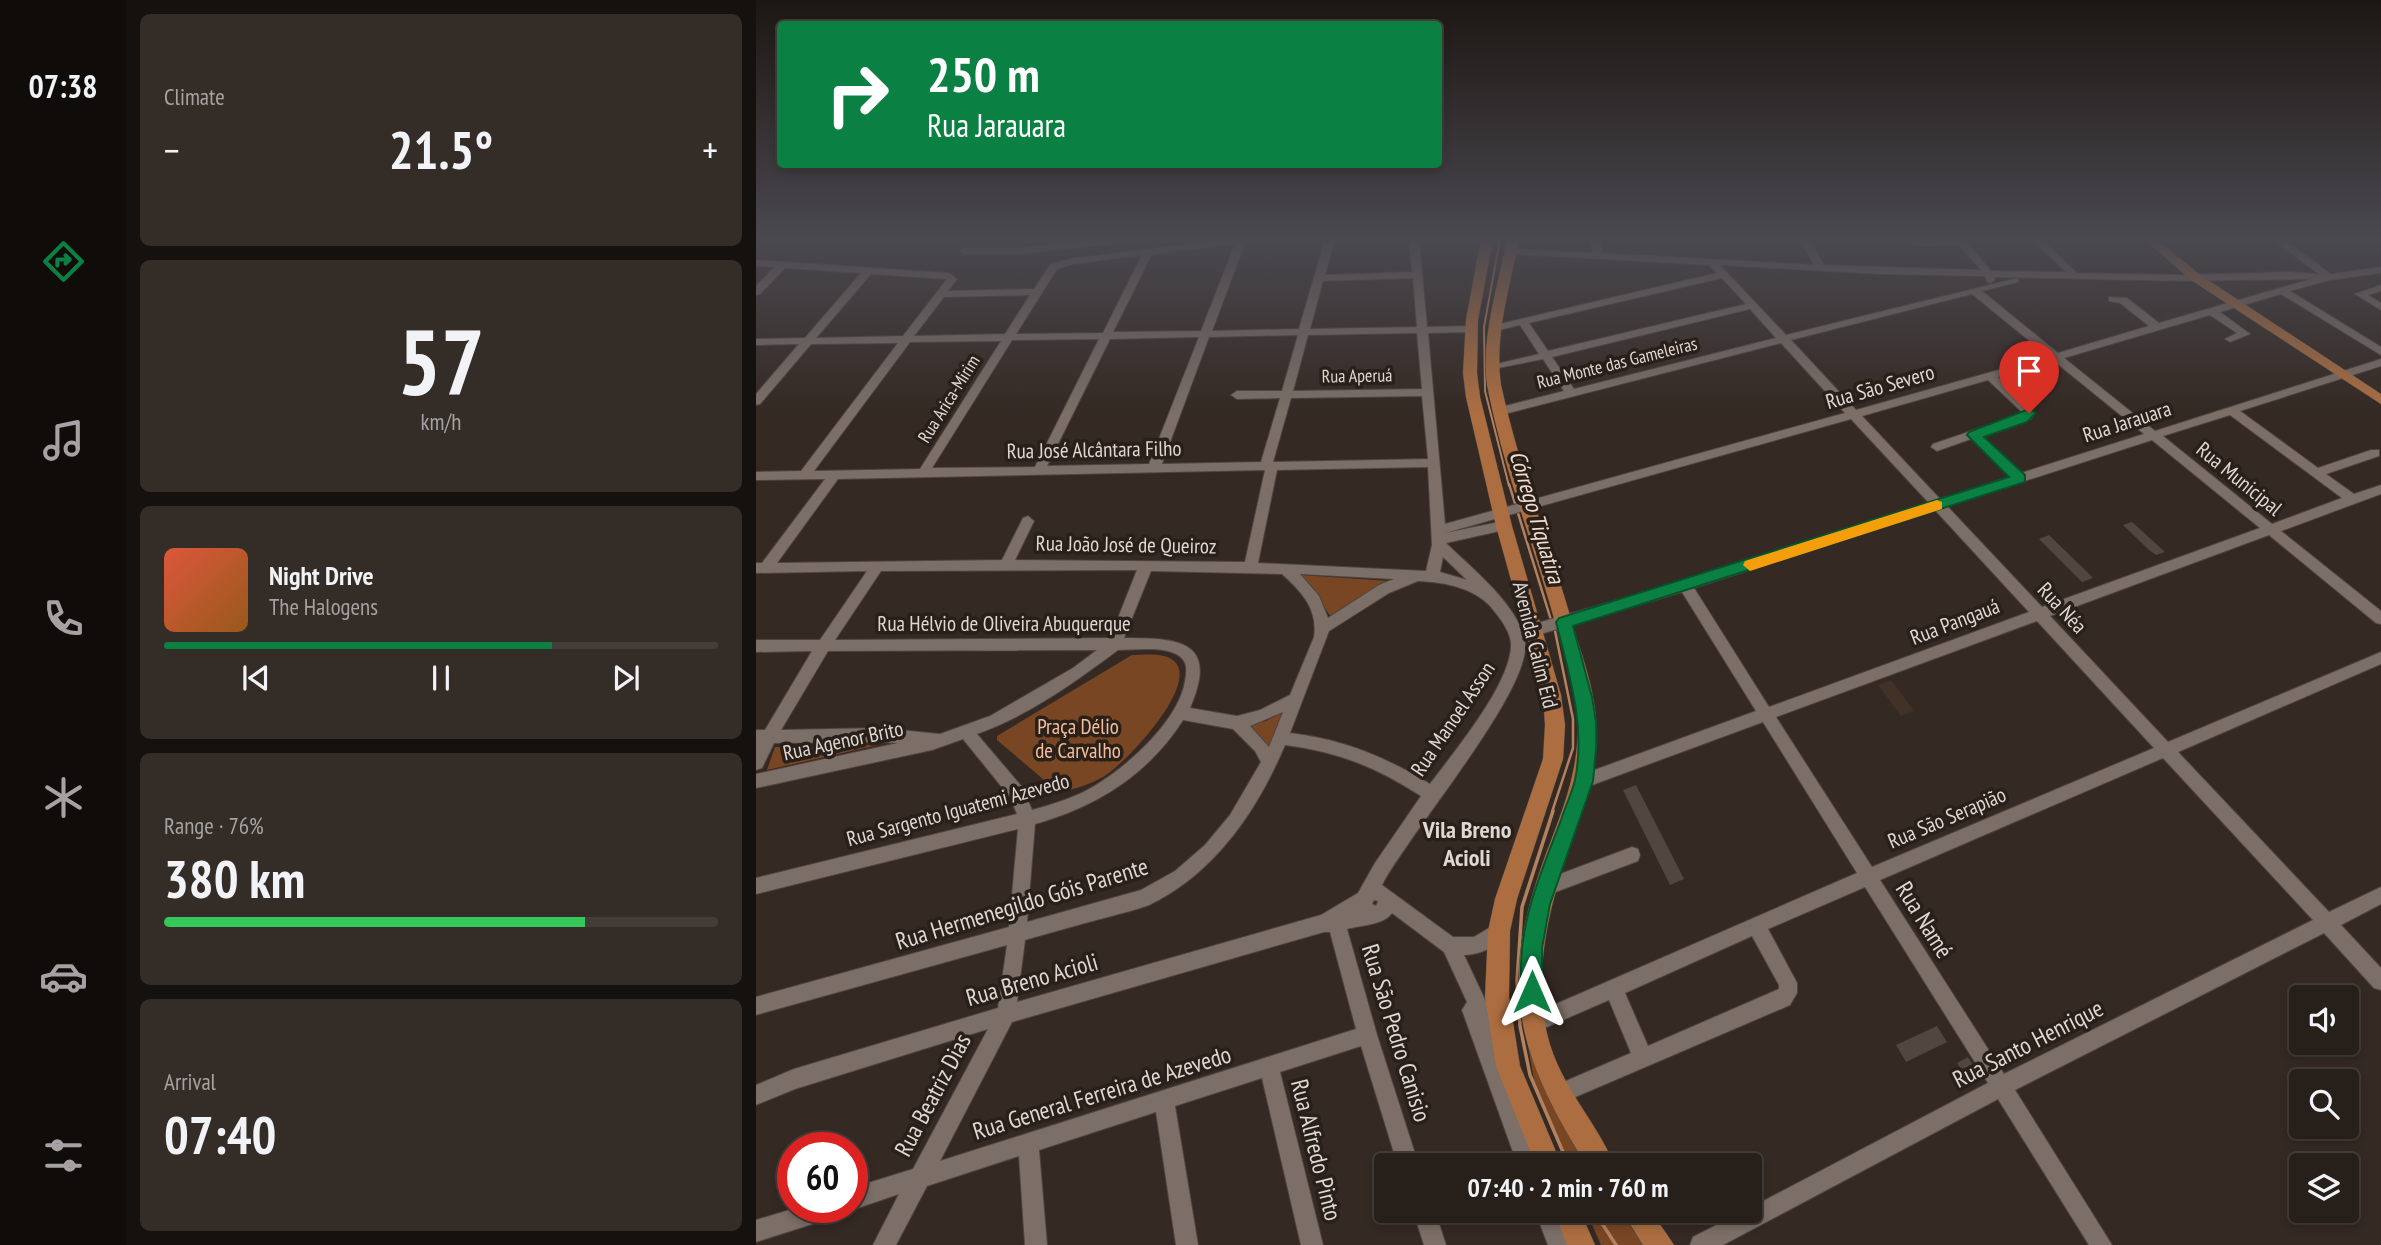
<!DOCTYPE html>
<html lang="en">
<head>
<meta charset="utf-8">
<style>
	body { margin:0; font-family:"PT Sans Narrow",sans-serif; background:#332c27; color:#f1f3f6; height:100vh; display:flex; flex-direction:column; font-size:26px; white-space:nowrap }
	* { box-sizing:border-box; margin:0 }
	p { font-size:23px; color:#a4a2a2 }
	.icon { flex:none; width:38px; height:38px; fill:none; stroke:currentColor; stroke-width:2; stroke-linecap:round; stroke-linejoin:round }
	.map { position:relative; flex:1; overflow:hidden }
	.side { display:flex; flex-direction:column; gap:14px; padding:14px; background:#15110e; width:630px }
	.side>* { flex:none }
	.banner { position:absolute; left:21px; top:21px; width:665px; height:147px; border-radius:7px; box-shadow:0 4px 10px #0003,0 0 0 2px #433d39; background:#0b8043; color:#fff; overflow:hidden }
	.fabs { position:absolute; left:1533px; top:985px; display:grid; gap:14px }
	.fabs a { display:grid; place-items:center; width:70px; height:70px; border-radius:7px; background:#271f1a; box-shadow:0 4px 10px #0003,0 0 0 2px #433d39; font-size:35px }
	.speed { position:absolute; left:21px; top:1132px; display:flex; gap:14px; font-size:35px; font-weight:700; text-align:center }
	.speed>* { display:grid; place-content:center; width:91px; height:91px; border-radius:50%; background:#271f1a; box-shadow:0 4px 10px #0003,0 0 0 2px #433d39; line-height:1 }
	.speed .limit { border:10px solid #d22; background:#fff; color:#111 }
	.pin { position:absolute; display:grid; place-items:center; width:60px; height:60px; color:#fff; margin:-72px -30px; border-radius:50% 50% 50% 0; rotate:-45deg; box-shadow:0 0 7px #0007 }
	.pin .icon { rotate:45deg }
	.me { position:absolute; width:77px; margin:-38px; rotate:0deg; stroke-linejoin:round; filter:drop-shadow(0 0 5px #0008) }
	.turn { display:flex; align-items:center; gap:24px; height:147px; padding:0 35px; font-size:32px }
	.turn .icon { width:91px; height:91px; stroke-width:2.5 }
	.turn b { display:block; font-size:49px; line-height:60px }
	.big { font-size:52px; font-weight:700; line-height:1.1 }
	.side .card { flex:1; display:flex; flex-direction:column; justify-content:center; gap:10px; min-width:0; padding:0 24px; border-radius:10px; background:#332c27 }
	.side .dial { align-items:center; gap:0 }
	.dial b { font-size:91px; line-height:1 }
	.song { display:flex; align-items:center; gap:21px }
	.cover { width:84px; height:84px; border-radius:10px; background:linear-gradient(135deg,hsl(10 70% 55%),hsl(30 70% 35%)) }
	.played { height:7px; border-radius:4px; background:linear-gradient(90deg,#0b8043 70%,#433d39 70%) }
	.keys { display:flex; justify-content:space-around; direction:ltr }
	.heat { display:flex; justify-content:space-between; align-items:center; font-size:38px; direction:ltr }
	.charge { height:10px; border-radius:5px; background:linear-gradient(90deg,#34c759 76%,#433d39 0) }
	.trip { position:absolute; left:618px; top:1153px; width:388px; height:70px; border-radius:7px; background:#271f1a; box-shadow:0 4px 10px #0003,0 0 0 2px #433d39; font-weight:700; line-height:70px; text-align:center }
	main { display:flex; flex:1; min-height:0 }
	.menu { display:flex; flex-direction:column; width:126px; justify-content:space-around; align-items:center; background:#100c0a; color:#a4a2a2 }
	.menu .icon { width:49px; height:49px }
	.menu .current { color:#0b8043 }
	.menu b { font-size:32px; color:#f1f3f6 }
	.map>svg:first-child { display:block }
</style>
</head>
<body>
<main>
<nav class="menu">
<b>07:38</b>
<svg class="icon current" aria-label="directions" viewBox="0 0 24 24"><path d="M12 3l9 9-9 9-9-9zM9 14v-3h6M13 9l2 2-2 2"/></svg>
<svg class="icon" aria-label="music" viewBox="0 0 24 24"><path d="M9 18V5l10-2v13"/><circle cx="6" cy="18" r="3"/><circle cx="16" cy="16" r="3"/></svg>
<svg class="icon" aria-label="phone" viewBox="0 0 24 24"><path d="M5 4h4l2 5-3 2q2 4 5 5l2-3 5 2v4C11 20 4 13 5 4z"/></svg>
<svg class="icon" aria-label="climate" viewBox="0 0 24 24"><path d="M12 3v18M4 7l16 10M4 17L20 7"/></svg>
<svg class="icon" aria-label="car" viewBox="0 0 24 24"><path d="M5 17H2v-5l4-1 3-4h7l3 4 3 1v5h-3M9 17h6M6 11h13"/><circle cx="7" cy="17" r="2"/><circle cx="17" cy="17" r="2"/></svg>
<svg class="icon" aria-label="filters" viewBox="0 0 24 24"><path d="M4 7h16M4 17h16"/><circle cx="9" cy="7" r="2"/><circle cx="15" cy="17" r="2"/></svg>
</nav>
<section class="side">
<div class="card"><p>Climate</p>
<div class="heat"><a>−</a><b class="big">21.5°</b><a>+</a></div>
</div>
<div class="card dial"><b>57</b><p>km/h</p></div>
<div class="card">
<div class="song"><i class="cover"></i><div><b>Night Drive</b><p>The Halogens</p></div></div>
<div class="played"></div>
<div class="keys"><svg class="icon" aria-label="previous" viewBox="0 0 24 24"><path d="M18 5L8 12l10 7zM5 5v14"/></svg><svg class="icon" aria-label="pause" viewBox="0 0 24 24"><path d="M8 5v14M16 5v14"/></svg><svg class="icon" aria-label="next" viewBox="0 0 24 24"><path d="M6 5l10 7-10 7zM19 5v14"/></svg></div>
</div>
<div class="card"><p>Range · 76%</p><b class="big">380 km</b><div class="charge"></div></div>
<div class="card"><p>Arrival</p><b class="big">07:40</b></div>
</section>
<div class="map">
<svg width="1625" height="1245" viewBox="0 0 1625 1245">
	<rect width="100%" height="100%" fill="#342923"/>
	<path fill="#413127" d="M 1135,680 L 1158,711 L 1145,716 L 1122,685 Z"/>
	<g fill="#794624">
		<path d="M 546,575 L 633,581 L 575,617 Z"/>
		<path d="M 376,655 C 389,655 408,652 418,661 C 445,684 368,765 347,777 C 334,784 316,791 301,791 L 241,740 L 241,736 Z"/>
		<path d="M 533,709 L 513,755 L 487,726 L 510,721 Z"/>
		<path d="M 122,745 L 11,770 L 19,747 Z"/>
		<path d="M 767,1019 L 840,1165 L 814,1165 L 778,1080 Z"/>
		<path d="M 830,1211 L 874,1211 L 893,1245 L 845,1245 Z"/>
	</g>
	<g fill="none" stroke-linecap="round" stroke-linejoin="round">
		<path stroke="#b28160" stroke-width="2" d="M 744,239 L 728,327 L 729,391 L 753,486"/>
		<g stroke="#b28160" stroke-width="2.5">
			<path d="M 753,484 L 795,620"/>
			<path d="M 796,812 L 817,748 L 817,719 L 798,626"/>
		</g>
		<g stroke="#b28160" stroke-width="3.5">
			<path d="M 797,811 L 766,907 L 761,981 L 764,1026 L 774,1075 L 813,1166"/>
			<path d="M 838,1211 L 860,1245"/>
		</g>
	</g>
	<g fill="#524740">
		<path d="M 1376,522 L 1397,541 L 1409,552 L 1400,555 L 1393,550 L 1367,525 Z"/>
		<path d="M 1293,535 L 1328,569 L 1337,578 L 1326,582 L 1283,539 Z"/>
		<path d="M 880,785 L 928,879 L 914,885 L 867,790 Z"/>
		<path d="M 1181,1026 L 1191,1042 L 1150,1062 L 1140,1045 Z"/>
		<path d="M 1212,1057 L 1225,1079 L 1215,1084 L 1201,1063 Z"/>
	</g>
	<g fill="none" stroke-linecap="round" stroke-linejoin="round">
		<defs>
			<g id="minor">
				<path d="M 344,239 L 373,239 L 368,242 L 265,254 L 208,254 L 203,251 L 208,248 L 265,248 Z"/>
				<path d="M 474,239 L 502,239 L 489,243 L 456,331 L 543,329 L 569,239 L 579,239 L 569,275 L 656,272 L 653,239 L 663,239 L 671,327 L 715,326 L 720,329 L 715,332 L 672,333 L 689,524 L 1089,413 L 1025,343 L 745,415 L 741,414 L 741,408 L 808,391 L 787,359 L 732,370 L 732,366 L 783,354 L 764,325 L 739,331 L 735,330 L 735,326 L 961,273 L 953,265 L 755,254 L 752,253 L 752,249 L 837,253 L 834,239 L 844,239 L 846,253 L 1058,265 L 1043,239 L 1053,239 L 1068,265 L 1225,270 L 1203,245 L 1160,246 L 1155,243 L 1160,240 L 1208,239 L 1235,271 L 1310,272 L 1275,239 L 1285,239 L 1321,273 L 1428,275 L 1534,272 L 1563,274 L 1516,239 L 1527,239 L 1575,274 L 1625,267 L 1625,273 L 1574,280 L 1534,291 L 1625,347 L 1625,355 L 1525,294 L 1464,312 L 1494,334 L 1474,342 L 1469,339 L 1481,333 L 1454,315 L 1308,358 L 1399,431 L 1625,359 L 1625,366 L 1484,411 L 1562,468 L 1615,450 L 1623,450 L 1623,456 L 1570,474 L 1598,494 L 1625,485 L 1625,494 L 1525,531 L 1625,611 L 1625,624 L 1620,623 L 1513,535 L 1294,616 L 1412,742 L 1625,652 L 1625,664 L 1422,752 L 1573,912 L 1625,887 L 1625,904 L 1585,925 L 1625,968 L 1625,990 L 1618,988 L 1568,933 L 1259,1090 L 1356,1245 L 1333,1245 L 1242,1099 L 967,1245 L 934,1245 L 937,1237 L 988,1211 L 994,1211 L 994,1208 L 1232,1083 L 1109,887 L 1012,929 L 1041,983 L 1041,993 L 1034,1005 L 803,1104 L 796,1101 L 793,1094 L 796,1087 L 875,1053 L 853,1000 L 777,1033 L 770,1031 L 768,1024 L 770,1017 L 1101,873 L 1007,722 L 828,788 L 822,786 L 820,781 L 822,776 L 1000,711 L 926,592 L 778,636 L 773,634 L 771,630 L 773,626 L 778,624 L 928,581 L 1173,503 L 1095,419 L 689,533 L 748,521 L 753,523 L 754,526 L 753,529 L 690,543 C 715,568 763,605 769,642 C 776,690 652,834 626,885 L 697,937 L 718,937 L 743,922 L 749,925 L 752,931 C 746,946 723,955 708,955 L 754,1053 L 751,1060 L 744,1063 L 783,1166 L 762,1166 L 706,1010 L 711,1002 L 688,952 L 636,913 C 628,925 606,925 591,929 L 621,1035 L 663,1166 L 642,1166 L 605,1046 L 524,1072 L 567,1245 L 545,1245 L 506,1078 L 419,1106 L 442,1245 L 420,1245 L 400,1112 L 283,1150 L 291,1245 L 269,1245 L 263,1156 L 171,1186 L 140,1245 L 117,1245 L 143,1194 L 96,1210 L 91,1208 L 96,1208 L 96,1188 L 157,1169 L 232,1029 L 39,1089 L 0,1105 L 0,1085 L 38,1069 L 242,1008 L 251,945 L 0,1015 L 0,997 L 253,927 L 262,829 L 0,894 L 0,878 L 261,814 L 254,797 L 207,739 L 176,750 L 0,788 L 0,774 L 142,743 L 124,742 L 18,743 L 6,768 L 0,770 L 0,730 L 9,730 L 56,651 L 0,652 L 0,640 L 64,640 L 111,571 L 0,573 L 0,563 L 6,563 L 69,479 L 0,480 L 0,472 L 45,471 L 142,343 L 55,344 L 4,404 L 0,405 L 0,394 L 43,344 L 0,345 L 0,339 L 49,338 L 105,273 L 29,268 L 4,294 L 0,295 L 0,286 L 19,267 L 0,266 L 0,260 L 193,273 L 201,279 L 192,291 L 278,289 L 294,265 L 313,259 ZM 479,244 L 445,331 L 357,332 L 396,254 ZM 386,255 L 347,333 L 260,334 L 301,269 L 317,264 ZM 964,265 L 1124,274 L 1229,276 L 1231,282 L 1234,283 L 1239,280 L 1238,277 L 1428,281 L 1555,279 L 1403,323 L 1371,298 L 1353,297 L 1353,301 L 1364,303 L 1393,326 L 1302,353 L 1226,291 L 1262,282 L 1262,278 L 1030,335 ZM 115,274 L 191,279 L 147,336 L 60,338 ZM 657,278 L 661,327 L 554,329 L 567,281 ZM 966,278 L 990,304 L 792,351 L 773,323 ZM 1216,294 L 1292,356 L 1100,410 L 1035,340 ZM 274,295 L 249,334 L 158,336 L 188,297 ZM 994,309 L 1020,338 L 818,389 L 796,357 ZM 661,333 L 666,389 L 537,391 L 552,335 ZM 542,335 L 526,391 L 481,391 L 475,395 L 481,399 L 524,398 L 505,462 L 406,464 L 453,337 ZM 443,337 L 393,464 L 291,466 L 354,339 ZM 343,339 L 279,467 L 176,468 L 256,340 ZM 245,341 L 164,469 L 58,471 L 154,342 ZM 1298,361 L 1388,434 L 1265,473 L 1226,436 L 1275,419 L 1277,416 L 1275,407 L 1242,377 ZM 1232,380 L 1265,411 L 1265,414 L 1177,444 L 1175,447 L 1181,451 L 1215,439 L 1254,477 L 1184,499 L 1106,416 ZM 666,396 L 672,459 L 517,462 L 535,398 ZM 1474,415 L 1586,498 L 1516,524 L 1407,436 ZM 1396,440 L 1504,528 L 1286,607 L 1191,506 ZM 672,467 L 676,545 L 670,571 L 502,563 L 521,470 ZM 509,470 L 489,562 L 259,560 L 278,521 L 272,516 L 267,518 L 246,560 L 21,563 L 82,479 ZM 1179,510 L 1273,612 L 1013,707 L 938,588 ZM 687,557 L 711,580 L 684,572 ZM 381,570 L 354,638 L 79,640 L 125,571 ZM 395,571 L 526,574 C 546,592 562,609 558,637 L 534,695 L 504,710 L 481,716 L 434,708 C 463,641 424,638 368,638 ZM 544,574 L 638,579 L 623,585 L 572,618 L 563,596 ZM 662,581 C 689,582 722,588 739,612 C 746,621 755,633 755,645 C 755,684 697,753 674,784 C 630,757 586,739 534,733 L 573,631 L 633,593 ZM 1281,621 L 1398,748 L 1116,867 L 1020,717 ZM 341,650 L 317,668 L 234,716 L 184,734 L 124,728 L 25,730 L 72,651 ZM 362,650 C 379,650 404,646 420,654 C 432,660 431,670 429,681 C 423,720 373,765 340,785 C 321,797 298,804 276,810 L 266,787 L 221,734 C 272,716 319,682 362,650 ZM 527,712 L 513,747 L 494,726 ZM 427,720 L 477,729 L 499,751 L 505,762 L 474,815 L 449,845 L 419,871 L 385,890 L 271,922 L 279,824 C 340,807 392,775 427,720 ZM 529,745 C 583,752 620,767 665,796 L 619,863 L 602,893 L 565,915 L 261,1002 L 269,940 C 297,932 324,924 352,917 C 365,913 380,910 393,905 C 459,873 501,811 529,745 ZM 1407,758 L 1557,920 L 1248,1074 L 1124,880 ZM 618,900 L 622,901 L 620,906 L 616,904 ZM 568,932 L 574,932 L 600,1029 L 184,1161 L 256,1022 ZM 996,936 L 1023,985 L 1023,989 L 892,1046 L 869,993 Z"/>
				<path d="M 1625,285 L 1625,291 L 1612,295 L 1625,303 L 1625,310 L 1599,294 Z"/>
				<path d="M 876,847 L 882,849 L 884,855 L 882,861 L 789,896 L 783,894 L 780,888 L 783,882 Z"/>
				<path d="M 40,1208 L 83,1208 L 80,1216 L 72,1219 L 0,1242 L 0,1220 Z"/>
				<path d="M 657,1211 L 679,1211 L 690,1245 L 668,1245 Z"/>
				<path d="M 779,1211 L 801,1211 L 814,1245 L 792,1245 Z"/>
			</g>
			<g id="major">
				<path d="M 725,239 L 737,239 L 722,320 L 721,373 L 724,397 L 756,526 L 805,695 L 809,725 L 807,759 L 761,899 L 754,931 L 753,997 L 764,1066 L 806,1166 L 780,1166 L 740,1066 L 729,997 L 732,931 L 739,899 L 787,759 L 789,725 L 787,695 L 740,526 L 710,397 L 707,373 L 710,320 Z"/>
				<path d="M 751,239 L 763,239 C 754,287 738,335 745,385 C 763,469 796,550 819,633 C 828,661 838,690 840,720 C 844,767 827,809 812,853 C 793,907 779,967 789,1024 C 799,1082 838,1116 859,1166 L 831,1166 C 758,1049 742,983 791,851 C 808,807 825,764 821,717 C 819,687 809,658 801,629 C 779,548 747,468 731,385 C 725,335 742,287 751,239 Z"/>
				<path d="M 1388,239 L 1401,239 L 1443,274 L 1625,394 L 1625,404 L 1435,280 Z"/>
				<path d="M 798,1211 L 824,1211 L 839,1245 L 811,1245 Z"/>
				<path d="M 866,1211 L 895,1211 L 918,1245 L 887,1245 Z"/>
			</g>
		</defs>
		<use href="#minor" stroke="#4e4540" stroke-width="2"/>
		<use href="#major" stroke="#4e4540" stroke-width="1"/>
		<use href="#minor" fill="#7b6f67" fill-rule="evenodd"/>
		<use href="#major" fill="#ac6e41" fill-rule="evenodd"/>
	</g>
	<linearGradient id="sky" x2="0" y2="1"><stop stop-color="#1d1713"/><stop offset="0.58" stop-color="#4a4950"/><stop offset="1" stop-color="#4a4950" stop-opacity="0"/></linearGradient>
	<rect width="1625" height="413" fill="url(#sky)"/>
	<path fill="#0b8043" stroke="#07532c" stroke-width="2" d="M 1273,409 L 1280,413 L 1271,422 L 1228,437 L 1269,475 L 1269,482 L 817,626 L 836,697 L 840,722 L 840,749 L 837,781 L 794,904 L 786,948 L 786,992 L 783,1000 L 776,1003 L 768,1000 C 764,990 765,979 765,968 C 765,916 787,868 805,820 C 809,807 816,793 819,780 C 830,726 813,674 800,622 L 803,618 L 1253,477 L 1211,435 L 1213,432 Z"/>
	<path fill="#f59e0b" d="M 1181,500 L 1186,502 L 1186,509 L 994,571 L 987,565 L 989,561 Z"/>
	<g text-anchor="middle" stroke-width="7" stroke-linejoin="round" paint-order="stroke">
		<g font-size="18" fill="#ded7d3" stroke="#2a201a">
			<text transform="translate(861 363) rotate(-14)" y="6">Rua Monte das Gameleiras</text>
			<text transform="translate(601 376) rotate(-1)" y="6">Rua Aperuá</text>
			<text transform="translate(193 399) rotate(-58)" y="6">Rua Arica-Mirim</text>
		</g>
		<g font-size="21" fill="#ded7d3" stroke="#2a201a">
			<text transform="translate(1124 387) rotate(-16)" y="7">Rua São Severo</text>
			<text transform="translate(1371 422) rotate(-18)" y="7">Rua Jarauara</text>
			<text transform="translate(338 450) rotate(-1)" y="7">Rua José Alcântara Filho</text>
			<text transform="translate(1483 479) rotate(39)" y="7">Rua Municipal</text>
			<text transform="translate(370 545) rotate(1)" y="7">Rua João José de Queiroz</text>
			<text transform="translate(1306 608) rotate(47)" y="7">Rua Néa</text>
			<text transform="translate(1199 622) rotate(-21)" y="7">Rua Pangauá</text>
			<text x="248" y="631">Rua Hélvio de Oliveira Abuquerque</text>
			<text transform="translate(779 645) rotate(76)" y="7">Avenida Calim Eid</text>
			<text transform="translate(697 719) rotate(-56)" y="7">Rua Manoel Asson</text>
			<text transform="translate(87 741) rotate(-12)" y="7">Rua Agenor Brito</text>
			<text transform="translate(202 810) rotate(-15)" y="7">Rua Sargento Iguatemi Azevedo</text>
			<text transform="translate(1191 818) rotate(-23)" y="7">Rua São Serapião</text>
		</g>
		<g font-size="21" fill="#f6bd9a" stroke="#2a201a">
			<text x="322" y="734">Praça Délio<tspan x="322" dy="24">de Carvalho</tspan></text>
		</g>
		<g font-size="23" font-style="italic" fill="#f1ddd1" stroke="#2a201a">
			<text transform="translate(781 517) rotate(73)" y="8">Córrego Tiquatira</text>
		</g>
		<g font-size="24" font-weight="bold" fill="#ded7d3" stroke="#2a201a">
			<text x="711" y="838">Vila Breno<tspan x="711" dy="28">Acioli</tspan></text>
		</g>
		<g font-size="24" fill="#ded7d3" stroke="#2a201a">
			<text transform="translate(266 904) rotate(-17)" y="8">Rua Hermenegildo Góis Parente</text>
			<text transform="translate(1168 920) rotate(58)" y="8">Rua Namé</text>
			<text transform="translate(276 980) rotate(-16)" y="8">Rua Breno Acioli</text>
			<text transform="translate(640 1033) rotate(73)" y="8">Rua São Pedro Canisio</text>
			<text transform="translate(1272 1044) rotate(-27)" y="8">Rua Santo Henrique</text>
			<text transform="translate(346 1093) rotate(-17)" y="8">Rua General Ferreira de Azevedo</text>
			<text transform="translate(177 1095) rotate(-62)" y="8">Rua Beatriz Dias</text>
			<text transform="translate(560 1150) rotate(76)" y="8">Rua Alfredo Pinto</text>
		</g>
	</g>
</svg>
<div class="fabs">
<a><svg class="icon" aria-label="sound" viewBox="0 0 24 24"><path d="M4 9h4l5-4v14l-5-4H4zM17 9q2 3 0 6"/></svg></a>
<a><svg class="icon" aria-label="search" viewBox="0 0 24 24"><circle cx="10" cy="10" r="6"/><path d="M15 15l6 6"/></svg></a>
<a><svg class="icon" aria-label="layers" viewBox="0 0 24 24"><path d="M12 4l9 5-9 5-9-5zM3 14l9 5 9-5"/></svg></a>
</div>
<div class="speed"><div class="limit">60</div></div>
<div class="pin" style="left:1273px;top:413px;background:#d93025"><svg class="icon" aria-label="arrive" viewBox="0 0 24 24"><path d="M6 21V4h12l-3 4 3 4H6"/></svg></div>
<svg class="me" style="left:776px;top:992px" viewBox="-20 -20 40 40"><path d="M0-17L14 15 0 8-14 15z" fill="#0b8043" stroke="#fff" stroke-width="4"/></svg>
<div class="trip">07:40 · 2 min · 760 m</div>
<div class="banner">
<div class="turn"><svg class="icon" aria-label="right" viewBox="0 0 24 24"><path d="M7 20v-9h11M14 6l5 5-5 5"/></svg><div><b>250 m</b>Rua Jarauara</div></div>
</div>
</div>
</main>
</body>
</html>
